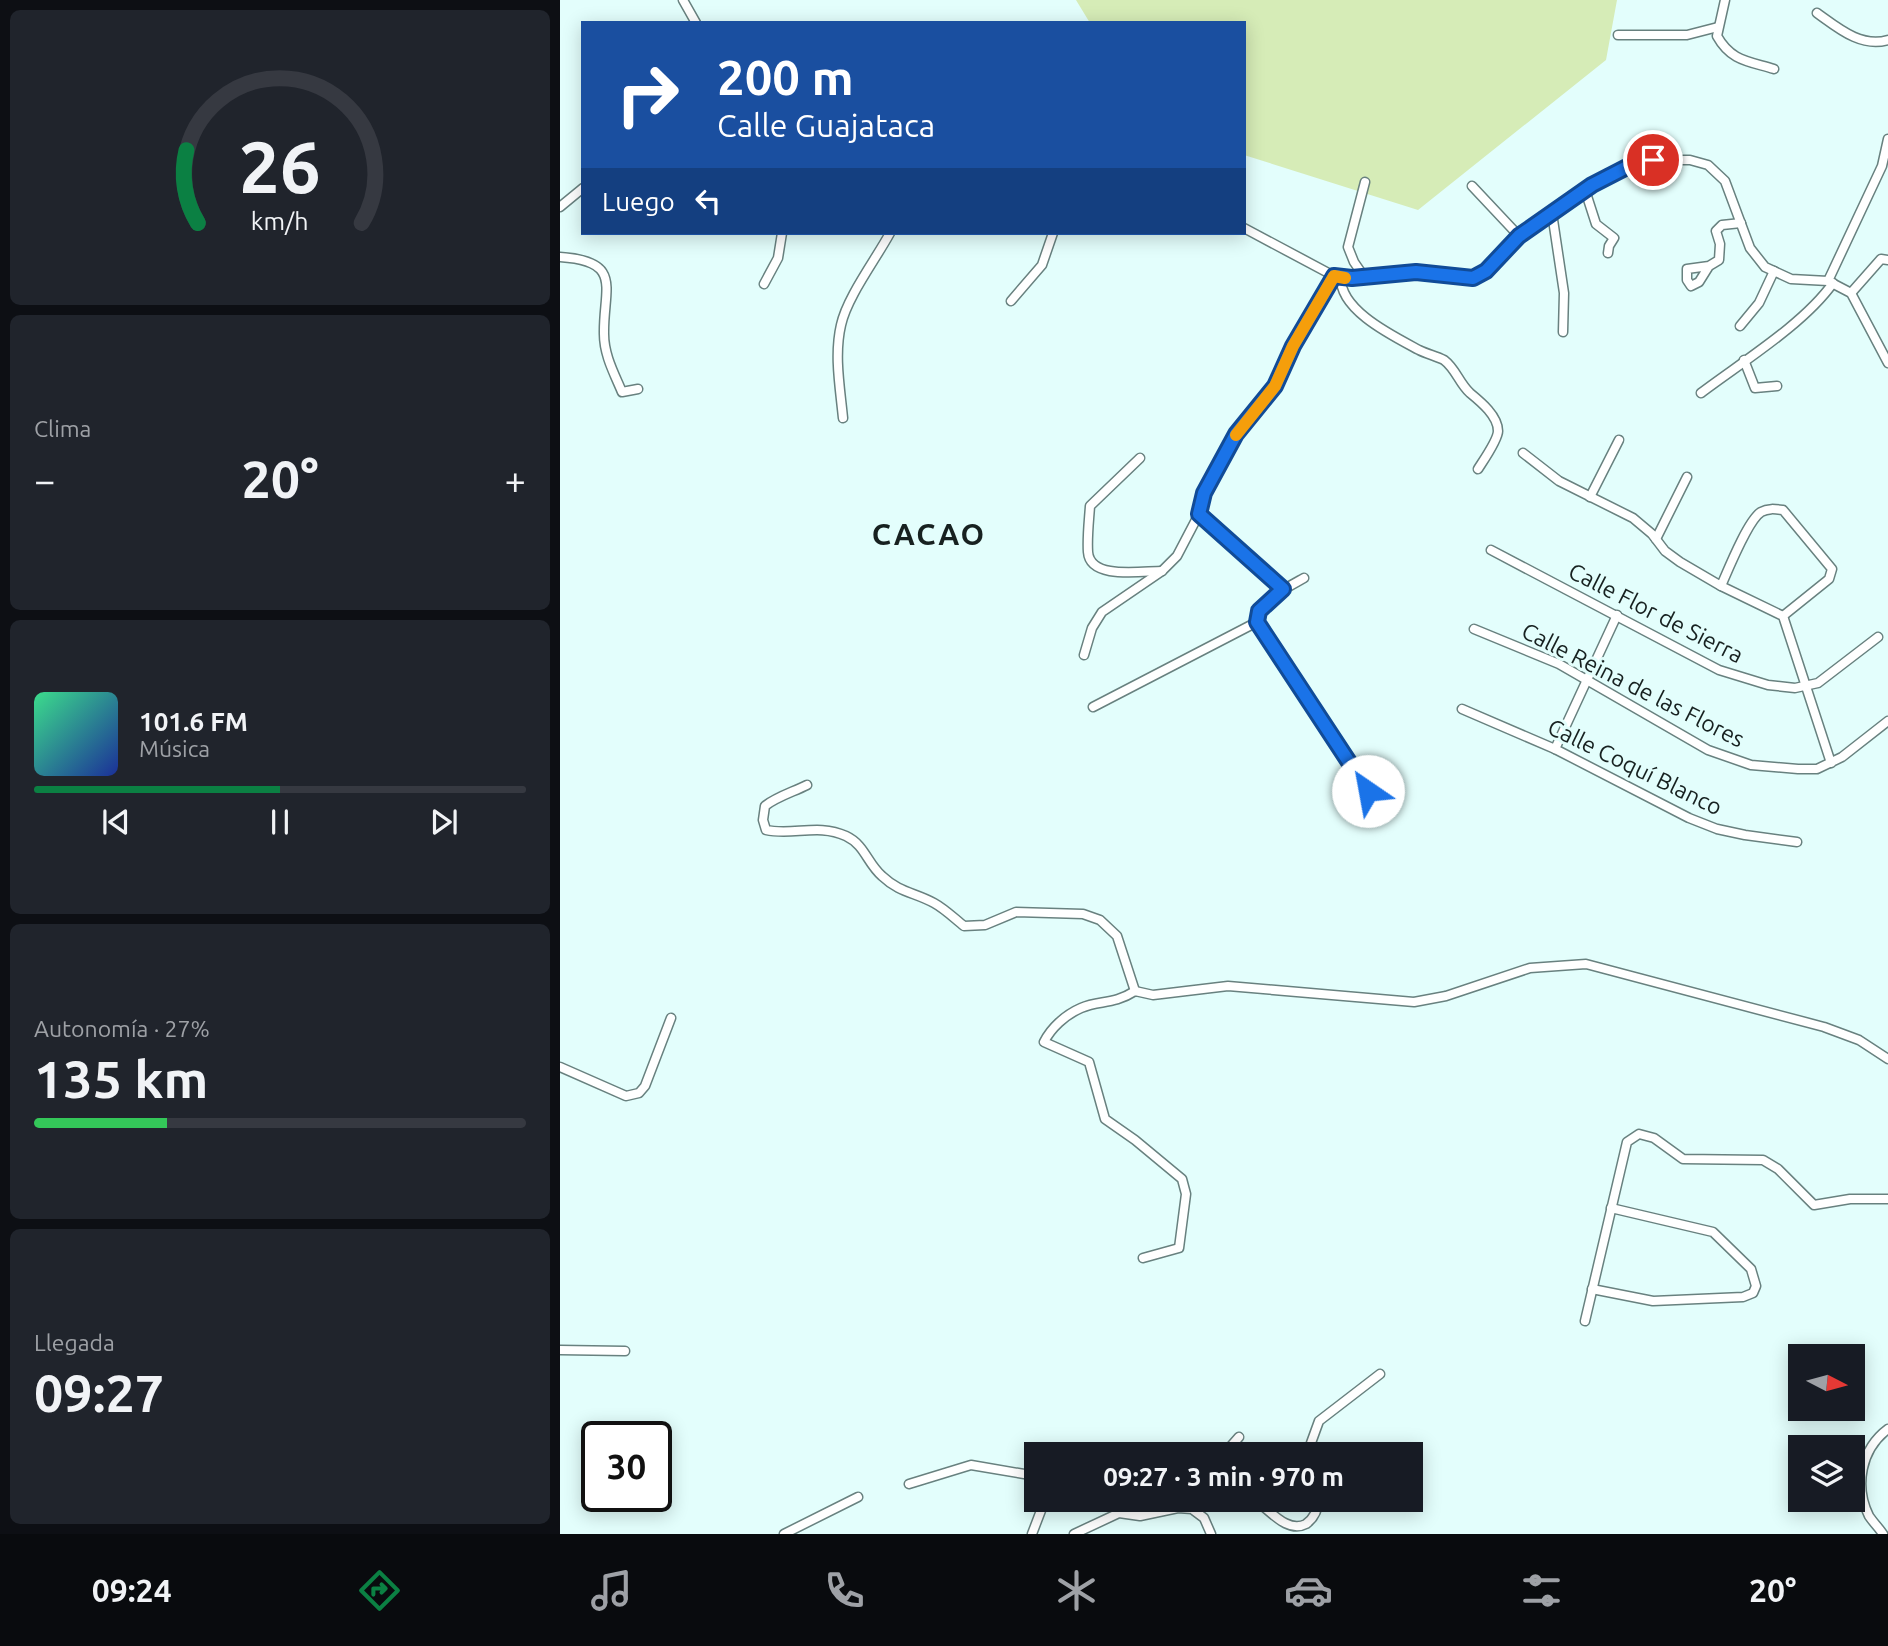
<!DOCTYPE html>
<html lang="es">
<head>
<meta charset="utf-8">
<style>
	body { margin:0; font-family:Ubuntu,sans-serif; background:#20242c; color:#f1f3f6; height:100vh; display:flex; flex-direction:column; font-size:26px; white-space:nowrap }
	* { box-sizing:border-box; margin:0 }
	p { font-size:23px; color:#9ea1a6 }
	.icon { flex:none; width:38px; height:38px; fill:none; stroke:currentColor; stroke-width:2; stroke-linecap:round; stroke-linejoin:round }
	.map { position:relative; flex:1; overflow:hidden }
	.side { display:flex; flex-direction:column; gap:10px; padding:10px; background:#0d0f14; width:560px }
	.side>* { flex:none }
	.top-card { position:absolute; left:21px; top:21px; width:665px; height:214px; border-radius:0px; box-shadow:0 4px 18px #0003; background:#1a4fa0; color:#fff; overflow:hidden }
	.needle { width:46px; rotate:96deg }
	.tools { position:absolute; left:1228px; top:1344px; display:grid; gap:14px }
	.tools a { display:grid; place-items:center; width:77px; height:77px; border-radius:0px; background:#171b24; box-shadow:0 4px 18px #0003; font-size:35px }
	.speed { position:absolute; left:21px; top:1421px; display:flex; gap:14px; font-size:35px; font-weight:700; text-align:center }
	.speed>* { display:grid; place-content:center; width:91px; height:91px; border-radius:50%; background:#171b24; box-shadow:0 4px 18px #0003; line-height:1 }
	.speed .limit { border:4px solid #111; border-radius:10px; background:#fff; color:#111 }
	.pin { position:absolute; display:grid; place-items:center; width:60px; height:60px; color:#fff; margin:-30px; border:4px solid #fff; border-radius:50%; box-shadow:0 2px 7px #0007 }
	.me { position:absolute; width:77px; margin:-38px; rotate:327deg; stroke-linejoin:round; filter:drop-shadow(0 0 5px #0008) }
	.turn { display:flex; align-items:center; gap:24px; height:147px; padding:0 21px; font-size:32px }
	.turn .icon { width:91px; height:91px; stroke-width:2.5 }
	.turn b { display:block; font-size:49px; line-height:60px }
	.then { display:flex; align-items:center; height:66px; padding:0 21px; background:#0003; gap:14px; font-size:26px }
	.big { font-size:52px; font-weight:600; line-height:1.1 }
	.side .card { flex:1; display:flex; flex-direction:column; justify-content:center; gap:10px; min-width:0; padding:0 24px; border-radius:10px; background:#20242c }
	.side .dial { align-items:center; gap:0 }
	.dial svg { height:182px; overflow:visible; fill:none; stroke:#363941; stroke-width:7; stroke-linecap:round; text-anchor:middle }
	.dial text { fill:#f1f3f6; stroke:none }
	.song { display:flex; align-items:center; gap:21px }
	.cover { width:84px; height:84px; border-radius:10px; background:linear-gradient(135deg,hsl(150 70% 55%),hsl(230 70% 35%)) }
	.played { height:7px; border-radius:4px; background:linear-gradient(90deg,#0b8043 50%,#363941 50%) }
	.keys { display:flex; justify-content:space-around; direction:ltr }
	.heat { display:flex; justify-content:space-between; align-items:center; font-size:38px; direction:ltr }
	.charge { height:10px; border-radius:5px; background:linear-gradient(90deg,#34c759 27%,#363941 0) }
	.trip { position:absolute; left:464px; top:1442px; width:399px; height:70px; border-radius:0px; background:#171b24; box-shadow:0 4px 18px #0003; font-weight:600; line-height:70px; text-align:center }
	.menu { display:flex; height:112px; justify-content:space-around; align-items:center; background:#090b0e; color:#9ea1a6 }
	.menu .icon { width:49px; height:49px }
	.menu .current { color:#0b8043 }
	.menu b { font-size:32px; color:#f1f3f6 }
	main { display:flex; flex:1; min-height:0 }
	.map>svg:first-child { display:block }
</style>
</head>
<body>
<main>
<section class="side">
<div class="card dial"><svg viewBox="0 0 100 80">
<path d="M14 69A42 42 0 1 1 86 69"/>
<path d="M14 69A42 42 0 0 1 9 37" stroke="#0b8043"/>
<text x="50" y="56" font-size="32" font-weight="700">26</text>
<text x="50" y="72" font-size="11">km/h</text>
</svg></div>
<div class="card"><p>Clima</p>
<div class="heat"><a>−</a><b class="big">20°</b><a>+</a></div>
</div>
<div class="card">
<div class="song"><i class="cover"></i><div><b>101.6 FM</b><p>Música</p></div></div>
<div class="played"></div>
<div class="keys"><svg class="icon" aria-label="previous" viewBox="0 0 24 24"><path d="M18 5L8 12l10 7zM5 5v14"/></svg><svg class="icon" aria-label="pause" viewBox="0 0 24 24"><path d="M8 5v14M16 5v14"/></svg><svg class="icon" aria-label="next" viewBox="0 0 24 24"><path d="M6 5l10 7-10 7zM19 5v14"/></svg></div>
</div>
<div class="card"><p>Autonomía · 27%</p><b class="big">135 km</b><div class="charge"></div></div>
<div class="card"><p>Llegada</p><b class="big">09:27</b></div>
</section>
<div class="map">
<svg width="1328" height="1534" viewBox="0 0 1328 1534">
	<rect width="100%" height="100%" fill="#e3fefc"/>
	<path fill="#d6ecb7" d="M 516,0 L 1057,0 L 1046,60 L 858,210 L 684,155 L 684,23 L 530,23 Z"/>
	<g fill="none" stroke-linecap="round" stroke-linejoin="round">
		<defs>
			<g id="minor">
				<path d="M 123,0 L 136,23"/>
				<path d="M 1165,0 L 1157,36 C 1171,61 1188,61 1214,69"/>
				<path d="M 1257,13 C 1278,28 1301,48 1328,40"/>
				<path d="M 1058,35 L 1127,35 L 1158,27"/>
				<path d="M 805,182 L 788,247 L 794,262 L 805,278"/>
				<path d="M 912,186 L 959,236"/>
				<path d="M 1025,190 L 1036,224 L 1054,238 L 1049,246 L 1048,253"/>
				<path d="M 0,207 L 23,188"/>
				<path d="M 992,213 L 1004,293 L 1003,332"/>
				<path d="M 684,228 L 774,276 L 792,278 L 856,272 L 913,278 L 926,271 L 959,236 L 1032,185 L 1065,168 L 1093,160 L 1130,160 L 1148,165 L 1165,181 L 1190,248 L 1205,267 L 1231,279 L 1268,281 L 1291,293 L 1328,363"/>
				<path d="M 0,257 C 64,261 43,289 44,334 C 44,355 54,373 62,392 L 78,389"/>
				<path d="M 1149,266 L 1139,282 L 1131,286 L 1127,280 L 1127,269 L 1149,266 L 1159,260 L 1160,244 L 1156,231 L 1162,225 L 1181,223"/>
				<path d="M 781,277 C 779,310 833,336 859,350 C 867,354 876,356 884,360 C 896,369 899,383 910,393 C 921,402 938,416 938,431 C 938,440 923,461 918,469"/>
				<path d="M 1268,281 L 1322,166 L 1328,139"/>
				<path d="M 204,284 L 218,258 L 222,233"/>
				<path d="M 1291,293 L 1321,259 L 1328,260"/>
				<path d="M 451,301 L 482,265 L 493,233"/>
				<path d="M 1180,326 L 1199,303 L 1214,271"/>
				<path d="M 1184,360 L 1195,388 L 1217,386"/>
				<path d="M 1141,393 C 1182,362 1244,324 1273,283"/>
				<path d="M 283,418 C 280,387 274,355 281,325 C 287,297 316,259 330,233"/>
				<path d="M 963,453 L 999,481 L 1073,518 L 1092,534 L 1105,551 L 1120,562 L 1161,586 L 1223,616 L 1271,763"/>
				<path d="M 580,458 L 530,506 C 529,521 527,537 528,552 C 530,580 581,571 602,571"/>
				<path d="M 1030,497 L 1059,440"/>
				<path d="M 639,514 L 723,589"/>
				<path d="M 1096,539 L 1127,477"/>
				<path d="M 931,550 L 1159,670 L 1208,685 L 1235,688 L 1258,683 L 1318,637"/>
				<path d="M 1161,586 C 1168,570 1188,520 1201,512 C 1208,508 1215,509 1223,510 L 1272,569 L 1269,579 L 1223,616"/>
				<path d="M 697,622 L 808,791"/>
				<path d="M 914,629 L 999,664 L 1148,750 L 1191,765 L 1238,769 L 1257,769 L 1282,757 L 1328,721"/>
				<path d="M 524,655 L 532,628 L 542,612 L 602,571 L 617,556 L 639,514 L 644,493 L 676,434 L 715,386 L 733,346 L 774,276"/>
				<path d="M 533,707 L 697,622 C 701,600 726,588 744,578"/>
				<path d="M 902,709 L 995,749 L 1129,818 L 1157,829 L 1185,835 L 1237,842"/>
				<path d="M 995,749 L 1057,615"/>
				<path d="M 247,785 C 233,792 216,797 205,806 L 203,820 L 206,830 C 233,836 258,823 286,836 C 305,845 307,863 322,876 C 340,893 354,892 374,903 C 385,909 395,919 404,926 L 425,925 L 456,912 L 523,914 L 540,920 L 557,936 L 575,991"/>
				<path d="M 0,1067 L 66,1096 L 79,1093 L 85,1086 L 111,1018"/>
				<path d="M 583,1258 L 619,1248 L 626,1194 L 622,1179 L 575,1140 L 545,1119 L 529,1062 L 484,1042 C 491,1028 505,1015 521,1008 C 540,1000 553,1005 575,991 L 593,995 L 668,986 L 854,1002 L 886,996 L 970,968 L 1026,964 L 1264,1027 L 1299,1040 L 1328,1059"/>
				<path d="M 1032,1289 L 1093,1301 L 1183,1297 L 1193,1293 L 1196,1286 L 1191,1269 L 1153,1232 L 1051,1208"/>
				<path d="M 1025,1321 L 1067,1142 L 1079,1134 L 1094,1138 L 1123,1159 L 1203,1160 L 1218,1169 L 1254,1205 L 1290,1199 L 1328,1199"/>
				<path d="M 0,1350 L 65,1351"/>
				<path d="M 664,1454 L 679,1437"/>
				<path d="M 750,1454 L 751,1443 L 759,1421 L 820,1374"/>
				<path d="M 349,1484 L 411,1465 L 476,1476"/>
				<path d="M 695,1500 C 709,1509 727,1534 746,1524 C 754,1518 758,1510 758,1500"/>
				<path d="M 224,1534 L 298,1497"/>
				<path d="M 472,1534 L 485,1500"/>
				<path d="M 514,1534 L 559,1513 L 580,1516 L 618,1508 L 632,1509 L 644,1518 L 651,1534"/>
				<path d="M 1323,1534 C 1319,1528 1313,1522 1309,1516 C 1294,1486 1301,1449 1328,1429"/>
			</g>
		</defs>
		<use href="#minor" stroke="#68817f" stroke-width="11"/>
		<use href="#minor" stroke="#fff" stroke-width="8"/>
	</g>
	<g fill="none" stroke-linecap="round" stroke-linejoin="round">
		<defs>
			<path id="route" d="M 808,791 L 697,622 L 699,611 L 723,589 L 639,514 L 644,493 L 676,434 L 715,386 L 733,346 L 774,276 L 792,278 L 856,272 L 913,278 L 926,271 L 959,236 L 1032,185 L 1065,168 L 1093,160"/>
		</defs>
		<use href="#route" stroke="#114b97" stroke-width="18"/>
		<use href="#route" stroke="#1a73e8" stroke-width="12"/>
		<path stroke="#f59e0b" stroke-width="12" d="M 676,435 L 715,386 L 733,346 L 774,276 L 785,278"/>
	</g>
	<g text-anchor="middle" stroke-width="6" stroke-linejoin="round" paint-order="stroke">
		<g font-size="23" fill="#172120" stroke="#e3fefc">
			<text transform="translate(1096 613) rotate(27)" y="8">Calle Flor de Sierra</text>
			<text transform="translate(1073 685) rotate(27)" y="8">Calle Reina de las Flores</text>
			<text transform="translate(1075 767) rotate(26)" y="8">Calle Coquí Blanco</text>
		</g>
		<g font-size="30" font-weight="bold" letter-spacing="2" fill="#172120" stroke="#e3fefc">
			<text x="369" y="545">CACAO</text>
		</g>
	</g>
</svg>
<div class="tools">
<a><svg class="needle" viewBox="-14 -14 28 28"><path d="M0-13l5 13h-10z" fill="#e53935"/><path d="M0 13l5-13h-10z" fill="#9ea1a6"/></svg></a>
<a><svg class="icon" aria-label="layers" viewBox="0 0 24 24"><path d="M12 4l9 5-9 5-9-5zM3 14l9 5 9-5"/></svg></a>
</div>
<div class="speed"><div class="limit">30</div></div>
<div class="pin" style="left:1093px;top:160px;background:#d93025"><svg class="icon" aria-label="arrive" viewBox="0 0 24 24"><path d="M6 21V4h12l-3 4 3 4H6"/></svg></div>
<svg class="me" style="left:808px;top:791px" viewBox="-20 -20 40 40"><circle r="19" fill="#fff"/><path d="M0-13L10 11 0 6-10 11z" fill="#1a73e8"/></svg>
<div class="trip">09:27 · 3 min · 970 m</div>
<div class="top-card">
<div class="turn"><svg class="icon" aria-label="right" viewBox="0 0 24 24"><path d="M7 20v-9h11M14 6l5 5-5 5"/></svg><div><b>200 m</b>Calle Guajataca</div></div>
<div class="then">Luego<svg class="icon" aria-label="left" viewBox="0 0 24 24"><path d="M17 20v-9H6M10 6l-5 5 5 5"/></svg></div>
</div>
</div>
</main>
<nav class="menu">
<b>09:24</b>
<svg class="icon current" aria-label="directions" viewBox="0 0 24 24"><path d="M12 3l9 9-9 9-9-9zM9 14v-3h6M13 9l2 2-2 2"/></svg>
<svg class="icon" aria-label="music" viewBox="0 0 24 24"><path d="M9 18V5l10-2v13"/><circle cx="6" cy="18" r="3"/><circle cx="16" cy="16" r="3"/></svg>
<svg class="icon" aria-label="phone" viewBox="0 0 24 24"><path d="M5 4h4l2 5-3 2q2 4 5 5l2-3 5 2v4C11 20 4 13 5 4z"/></svg>
<svg class="icon" aria-label="climate" viewBox="0 0 24 24"><path d="M12 3v18M4 7l16 10M4 17L20 7"/></svg>
<svg class="icon" aria-label="car" viewBox="0 0 24 24"><path d="M5 17H2v-5l4-1 3-4h7l3 4 3 1v5h-3M9 17h6M6 11h13"/><circle cx="7" cy="17" r="2"/><circle cx="17" cy="17" r="2"/></svg>
<svg class="icon" aria-label="filters" viewBox="0 0 24 24"><path d="M4 7h16M4 17h16"/><circle cx="9" cy="7" r="2"/><circle cx="15" cy="17" r="2"/></svg>
<b>20°</b>
</nav>
</body>
</html>
